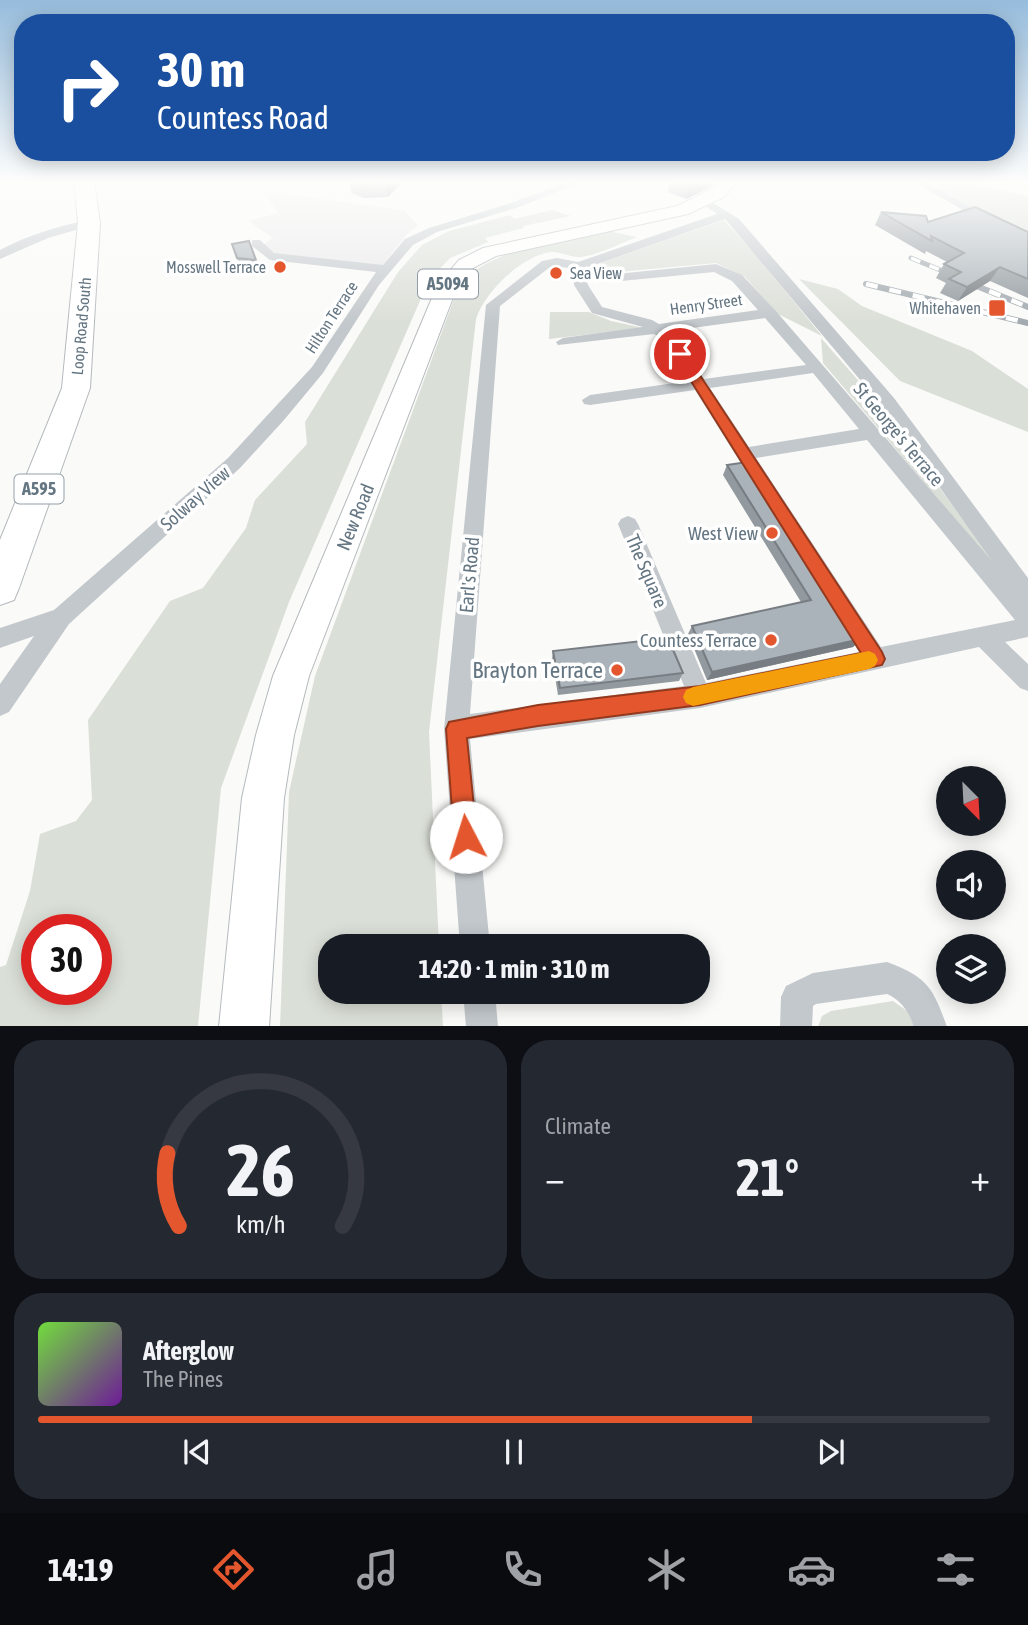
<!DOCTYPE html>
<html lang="en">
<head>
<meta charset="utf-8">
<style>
	body { margin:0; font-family:"Asap Condensed",sans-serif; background:#242831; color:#f1f3f6; height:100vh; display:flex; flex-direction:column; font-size:26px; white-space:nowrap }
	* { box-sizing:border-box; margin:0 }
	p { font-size:23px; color:#9ea1a6 }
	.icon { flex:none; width:38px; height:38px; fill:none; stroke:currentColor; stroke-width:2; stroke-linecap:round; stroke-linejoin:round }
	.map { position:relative; height:1026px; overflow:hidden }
	.drawer { display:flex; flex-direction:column; gap:14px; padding:14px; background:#0d0f14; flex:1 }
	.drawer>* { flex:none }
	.top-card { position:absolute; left:14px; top:14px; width:1001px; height:147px; border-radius:28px; box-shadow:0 4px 18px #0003; background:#1a4fa0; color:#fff; overflow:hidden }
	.needle { width:46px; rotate:156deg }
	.controls { position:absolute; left:936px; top:766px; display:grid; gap:14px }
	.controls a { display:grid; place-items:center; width:70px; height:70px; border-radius:50%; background:#171b24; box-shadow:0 4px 18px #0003; font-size:35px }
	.speed { position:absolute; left:21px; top:914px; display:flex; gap:14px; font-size:35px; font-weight:700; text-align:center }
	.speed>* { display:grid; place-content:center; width:91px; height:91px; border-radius:50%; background:#171b24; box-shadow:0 4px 18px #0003; line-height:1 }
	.speed .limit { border:10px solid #d22; background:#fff; color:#111 }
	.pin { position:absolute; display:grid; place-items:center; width:60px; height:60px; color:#fff; margin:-30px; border:4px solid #fff; border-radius:50%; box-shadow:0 2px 7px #0007 }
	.me { position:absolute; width:77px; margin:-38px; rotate:355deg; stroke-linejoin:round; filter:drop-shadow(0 0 5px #0008) }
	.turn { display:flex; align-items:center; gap:24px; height:147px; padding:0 28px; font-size:32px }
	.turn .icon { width:91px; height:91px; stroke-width:2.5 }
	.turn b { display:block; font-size:49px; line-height:60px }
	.big { font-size:52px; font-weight:700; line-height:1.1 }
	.drawer .tile { flex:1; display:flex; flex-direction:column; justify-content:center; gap:10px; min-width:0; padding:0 24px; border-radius:28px; background:#242831 }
	.drawer .dial { align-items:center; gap:0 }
	.dial svg { height:182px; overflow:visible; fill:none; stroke:#363941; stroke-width:7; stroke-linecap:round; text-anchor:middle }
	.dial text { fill:#f1f3f6; stroke:none }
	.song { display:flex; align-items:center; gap:21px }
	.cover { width:84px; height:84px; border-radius:10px; background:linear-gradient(135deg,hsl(100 70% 55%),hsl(280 70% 35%)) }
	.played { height:7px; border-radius:4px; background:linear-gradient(90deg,#e4572e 75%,#363941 75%) }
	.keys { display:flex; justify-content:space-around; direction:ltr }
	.heat { display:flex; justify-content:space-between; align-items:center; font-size:38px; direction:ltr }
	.drawer .tiles { flex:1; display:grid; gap:14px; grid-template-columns:1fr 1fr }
	.tile:last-child { grid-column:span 2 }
	.trip { position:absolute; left:318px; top:934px; width:392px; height:70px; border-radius:28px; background:#171b24; box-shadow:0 4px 18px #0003; font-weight:700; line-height:70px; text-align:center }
	.menu { display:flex; height:112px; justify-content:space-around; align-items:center; background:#090b0e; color:#9ea1a6 }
	.menu .icon { width:49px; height:49px }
	.menu .active { color:#e4572e }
	.menu b { font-size:32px; color:#f1f3f6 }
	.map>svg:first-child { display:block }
</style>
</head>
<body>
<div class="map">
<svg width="1028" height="1027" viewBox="0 0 1028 1027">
	<rect width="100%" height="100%" fill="#fafaf8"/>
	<path fill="#e8e9e9" d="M 263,191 L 404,210 L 418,225 L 407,234 L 381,267 L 274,254 L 263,245 L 273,238 L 249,221 L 278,213 Z"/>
	<g fill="#dadfd7" fill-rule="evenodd">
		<path d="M 942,181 L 966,183 L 1028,196 L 1028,240 L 933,184 Z"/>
		<path d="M 552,210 L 571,216 L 523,226 L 524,228 L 485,238 L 488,242 L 450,258 L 429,280 L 289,602 L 221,788 L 198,1026 L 0,1026 L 0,967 L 6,965 L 30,891 L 40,834 L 76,821 L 92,800 L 88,720 L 170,601 L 203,588 L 246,528 L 255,500 L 307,444 L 305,422 L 398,272 L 422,245 L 449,231 L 510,215 L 514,219 ZM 37,929 L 96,929 L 96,989 L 37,989 Z"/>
		<path d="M 724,220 L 759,259 L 822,336 L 778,314 L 745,277 L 716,263 L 607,273 L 588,279 L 586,268 Z"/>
		<path d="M 607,231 L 637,237 C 620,243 597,256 579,257 C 570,257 561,252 552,252 C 523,254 484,293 476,319 L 429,732 L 439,947 L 331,947 L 331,992 L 441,992 L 443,1026 L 280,1027 L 289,792 L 315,676 L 461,280 C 507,245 553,242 607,231 Z"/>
		<path d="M 799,279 L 838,289 L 862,306 L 972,351 L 1028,389 L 1028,432 L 900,381 Z"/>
		<path d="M 550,312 L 589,312 L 611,321 L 644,328 L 549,339 Z"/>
		<path d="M 821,338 L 871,395 L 1011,585 L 823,363 Z"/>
		<path d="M 893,1001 L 910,1013 L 920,1027 L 818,1027 L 822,1016 L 831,1011 Z"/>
	</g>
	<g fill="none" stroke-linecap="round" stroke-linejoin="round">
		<defs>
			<path id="primary" d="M 721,181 L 738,181 L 724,197 L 688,214 L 496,256 L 473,268 L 457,287 L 309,676 L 294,735 L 284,798 L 269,1027 L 219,1027 L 242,798 L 256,735 L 273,676 L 437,286 L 459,260 L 483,248 L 677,206 L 712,189 Z"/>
			<path id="highway" d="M 74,181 L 94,181 L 100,223 L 90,388 L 19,588 L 14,600 L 0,605 L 0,540 L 62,388 L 78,223 Z"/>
		</defs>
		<use href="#primary" stroke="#b5babe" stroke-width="2"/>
		<use href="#highway" stroke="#b4b9bd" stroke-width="2"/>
		<g fill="#c3c8cc" fill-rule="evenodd">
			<path d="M 570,181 L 584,181 L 519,207 L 437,232 L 413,245 L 379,285 L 323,373 L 284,420 L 240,468 L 69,624 L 9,712 L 0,716 L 0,684 L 34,636 L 0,648 L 0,628 L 54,610 L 228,458 L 312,367 L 376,272 L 270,260 L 252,246 L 252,240 L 260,240 L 274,253 L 383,265 L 405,239 L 429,228 L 511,203 Z"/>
			<path d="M 913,181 L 925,181 L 1028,239 L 1028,248 Z"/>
			<path d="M 704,197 L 739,219 L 894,398 L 1028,578 L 1028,637 L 1005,642 L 1028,664 L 1028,691 L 1020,688 L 979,647 L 700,708 L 470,739 L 490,947 L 460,947 L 444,729 L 486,305 L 542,261 L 557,258 L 578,262 L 717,214 L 700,202 L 699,200 ZM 725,219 L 882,406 L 992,561 L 775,310 L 742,275 L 716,264 L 606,275 L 606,281 L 611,282 L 714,272 L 732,281 L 758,310 L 659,324 L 652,320 L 602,307 L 588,285 L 584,270 L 586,268 ZM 557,266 L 573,269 L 574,285 L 592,313 L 643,327 L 563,338 L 556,342 L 558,345 L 654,334 L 664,340 L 689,381 L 590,395 L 582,400 L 584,404 L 590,405 L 695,390 L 859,652 L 706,683 L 638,524 L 635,519 L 628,516 L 621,519 L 618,524 L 684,686 L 470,714 L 500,306 L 550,267 ZM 765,318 L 806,365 L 704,379 L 670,331 ZM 813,373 L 859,429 L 749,447 L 710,388 ZM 867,440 L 1015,620 L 881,647 L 756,458 Z"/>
			<path d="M 89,220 L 93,221 L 93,225 L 48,238 L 0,259 L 0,250 C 28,235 58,226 89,220 Z"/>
			<path d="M 887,962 C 927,977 933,987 947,1027 L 914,1027 C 910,1013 900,999 887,994 L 816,1004 L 813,1006 L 812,1027 L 780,1027 L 781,997 L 786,986 L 813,973 Z"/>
			<path d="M 463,992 L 495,992 L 498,1027 L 466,1027 Z"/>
		</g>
		<use href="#primary" fill="#fff" fill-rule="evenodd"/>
		<use href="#highway" fill="#fff" fill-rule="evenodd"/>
		<defs>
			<path id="rail-far1" d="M 911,258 L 972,283"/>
			<g id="rail">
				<path d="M 967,282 L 1028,307"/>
				<path d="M 866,284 L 1028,323"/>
			</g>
		</defs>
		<use href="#rail-far1" stroke="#a2aab0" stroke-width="5"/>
		<use href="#rail" stroke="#a2aab0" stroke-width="6"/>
		<use href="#rail-far1" stroke="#fff" stroke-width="3.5" stroke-dasharray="10" stroke-linecap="butt"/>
		<use href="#rail" stroke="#fff" stroke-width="4.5" stroke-dasharray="12" stroke-linecap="butt"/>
	</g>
	<g fill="#929a9f">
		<path d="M 349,181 L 403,181 L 388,197 L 364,198 L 352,193 Z"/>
		<path d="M 670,181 L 716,181 L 711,187 L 686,199 L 668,192 Z"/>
		<path d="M 881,212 L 928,222 L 1028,232 L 1028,298 L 990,281 L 958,301 L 940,293 L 946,283 L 936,278 L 944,264 L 947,262 L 926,251 L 925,254 L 875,225 Z"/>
		<path d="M 249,241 L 260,270 L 240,268 L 237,258 Z"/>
		<path d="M 727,465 L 861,639 L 853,647 L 707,680 L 688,634 L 692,626 L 801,602 L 723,475 Z"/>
		<path d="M 553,651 L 683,673 L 679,681 L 558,695 L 552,659 Z"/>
	</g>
	<g fill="#777d82">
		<path d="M 389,181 L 403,181 L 388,197 L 386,184 Z"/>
		<path d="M 690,181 L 716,181 L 711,187 L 686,199 Z"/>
		<path d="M 1000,267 L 990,281 L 958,301 L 967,287 Z"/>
		<path d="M 861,639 L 853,647 L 707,680 L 712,672 Z"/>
	</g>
	<g fill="#aab3b9" stroke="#777d82" stroke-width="2">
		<path d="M 351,181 L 389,181 L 386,184 L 362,185 Z"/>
		<path d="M 975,207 L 1028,232 L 1028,279 L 1000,267 L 967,287 L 949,279 L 961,272 L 944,264 L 964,253 L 931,236 L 932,241 L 881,212 L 926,216 L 928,222 Z"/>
		<path d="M 249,241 L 256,260 L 237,258 L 232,244 Z"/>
		<path d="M 747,462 L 861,639 L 712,672 L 692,626 L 811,600 L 727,465 Z"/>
		<path d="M 668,638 L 683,673 L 560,688 L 553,651 Z"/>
	</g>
	<linearGradient id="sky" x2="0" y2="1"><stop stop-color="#96bcdc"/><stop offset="0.56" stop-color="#fdfdfc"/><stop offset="1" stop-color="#fdfdfc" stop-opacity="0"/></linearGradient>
	<rect width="1028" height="324" fill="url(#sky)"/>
	<path fill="#e4572e" stroke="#94391e" stroke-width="2" d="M 680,351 L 686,354 L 882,652 L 885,659 L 882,665 L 700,705 L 538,726 L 467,738 L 477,837 L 474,845 L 466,849 L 457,845 L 454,837 L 446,729 L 449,722 L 538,705 L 700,686 L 861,653 L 674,354 Z"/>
	<path fill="#f59e0b" d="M 869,651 L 875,654 L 878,660 L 875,666 L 869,669 L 693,706 L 686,703 L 683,697 L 686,690 L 693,687 Z"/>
	<g fill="#e4572e" stroke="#fff" stroke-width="2.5">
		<circle cx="280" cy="267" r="7"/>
		<circle cx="556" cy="273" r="7"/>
		<rect x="988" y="299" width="18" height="18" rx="3.5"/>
		<circle cx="772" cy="533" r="7"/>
		<circle cx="771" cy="640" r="7"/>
		<circle cx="617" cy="670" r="7"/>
	</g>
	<g text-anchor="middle" stroke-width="7" stroke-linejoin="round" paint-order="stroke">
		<g font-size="16" fill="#657683" stroke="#fff" text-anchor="end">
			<text x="266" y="273">Mosswell Terrace</text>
			<text x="570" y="279" text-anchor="start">Sea View</text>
			<text x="981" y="314">Whitehaven</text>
		</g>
		<g font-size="16" fill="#657683" stroke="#fff">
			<text transform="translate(706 304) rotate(-8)" y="6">Henry Street</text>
			<text transform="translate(331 317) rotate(-57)" y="6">Hilton Terrace</text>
			<text transform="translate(81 326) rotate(-85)" y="6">Loop Road South</text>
		</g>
		<g fill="#fff" stroke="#939fa8" stroke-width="2">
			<rect x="418" y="269.5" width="60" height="29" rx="5"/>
			<rect x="14.5" y="474.5" width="49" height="29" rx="5"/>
		</g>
		<g font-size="18" font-weight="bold" fill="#657683">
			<text x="448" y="290">A5094</text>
			<text x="39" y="495">A595</text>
		</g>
		<g font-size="19" fill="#657683" stroke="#fff">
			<text transform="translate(899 434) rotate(50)" y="7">St George's Terrace</text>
			<text transform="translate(195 498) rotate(-42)" y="7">Solway View</text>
			<text transform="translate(355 517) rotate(-68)" y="7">New Road</text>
			<text transform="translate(647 571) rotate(67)" y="7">The Square</text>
			<text transform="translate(469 575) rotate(-85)" y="7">Earl's Road</text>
		</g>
		<g font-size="19" fill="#657683" stroke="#fff" text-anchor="end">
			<text x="758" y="540">West View</text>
			<text x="757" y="647">Countess Terrace</text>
		</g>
		<g font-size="23" fill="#657683" stroke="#fff" text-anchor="end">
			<text x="603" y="678">Brayton Terrace</text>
		</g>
	</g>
</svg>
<div class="controls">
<a><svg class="needle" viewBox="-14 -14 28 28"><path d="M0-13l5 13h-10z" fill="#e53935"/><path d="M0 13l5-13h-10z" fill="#9ea1a6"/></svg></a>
<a><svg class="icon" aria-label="sound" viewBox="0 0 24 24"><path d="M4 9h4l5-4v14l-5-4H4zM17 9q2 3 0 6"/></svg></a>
<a><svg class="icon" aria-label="layers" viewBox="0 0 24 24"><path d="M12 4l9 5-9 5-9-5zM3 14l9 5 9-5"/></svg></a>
</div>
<div class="speed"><div class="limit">30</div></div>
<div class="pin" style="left:680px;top:354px;background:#d93025"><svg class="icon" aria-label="arrive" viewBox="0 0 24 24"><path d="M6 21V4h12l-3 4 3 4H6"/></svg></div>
<svg class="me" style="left:466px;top:837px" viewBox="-20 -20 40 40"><circle r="19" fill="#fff"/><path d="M0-13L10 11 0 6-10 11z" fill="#e4572e"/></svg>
<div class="trip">14:20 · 1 min · 310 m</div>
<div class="top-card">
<div class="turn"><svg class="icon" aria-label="right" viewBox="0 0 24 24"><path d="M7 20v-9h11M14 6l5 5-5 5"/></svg><div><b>30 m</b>Countess Road</div></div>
</div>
</div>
<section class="drawer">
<div class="tiles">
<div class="tile dial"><svg viewBox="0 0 100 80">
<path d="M14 69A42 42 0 1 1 86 69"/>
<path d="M14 69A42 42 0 0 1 9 37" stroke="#e4572e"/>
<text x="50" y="56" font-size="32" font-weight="700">26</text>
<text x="50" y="72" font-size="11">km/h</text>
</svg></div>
<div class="tile"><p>Climate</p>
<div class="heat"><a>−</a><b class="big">21°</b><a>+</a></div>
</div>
<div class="tile">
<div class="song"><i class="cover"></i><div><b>Afterglow</b><p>The Pines</p></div></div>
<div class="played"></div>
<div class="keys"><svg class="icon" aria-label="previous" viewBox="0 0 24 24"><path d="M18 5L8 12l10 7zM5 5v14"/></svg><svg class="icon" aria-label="pause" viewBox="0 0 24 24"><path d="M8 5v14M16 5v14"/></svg><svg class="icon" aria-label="next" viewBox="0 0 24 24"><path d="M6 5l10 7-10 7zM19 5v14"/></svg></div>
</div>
</div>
</section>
<nav class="menu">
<b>14:19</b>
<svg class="icon active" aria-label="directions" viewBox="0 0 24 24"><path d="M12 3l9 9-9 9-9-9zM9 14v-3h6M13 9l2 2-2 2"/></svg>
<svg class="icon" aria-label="music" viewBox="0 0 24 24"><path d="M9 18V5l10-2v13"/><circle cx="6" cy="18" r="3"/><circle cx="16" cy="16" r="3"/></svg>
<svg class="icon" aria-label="phone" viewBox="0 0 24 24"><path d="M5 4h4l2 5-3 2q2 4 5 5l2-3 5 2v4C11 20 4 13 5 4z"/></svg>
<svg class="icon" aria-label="climate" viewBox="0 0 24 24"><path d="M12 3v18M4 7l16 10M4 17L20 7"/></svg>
<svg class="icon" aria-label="car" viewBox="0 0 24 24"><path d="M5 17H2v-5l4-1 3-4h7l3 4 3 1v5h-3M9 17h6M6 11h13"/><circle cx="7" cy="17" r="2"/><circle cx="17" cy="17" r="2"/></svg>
<svg class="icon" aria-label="filters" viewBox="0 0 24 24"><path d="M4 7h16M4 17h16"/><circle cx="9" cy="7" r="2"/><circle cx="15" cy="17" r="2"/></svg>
</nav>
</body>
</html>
